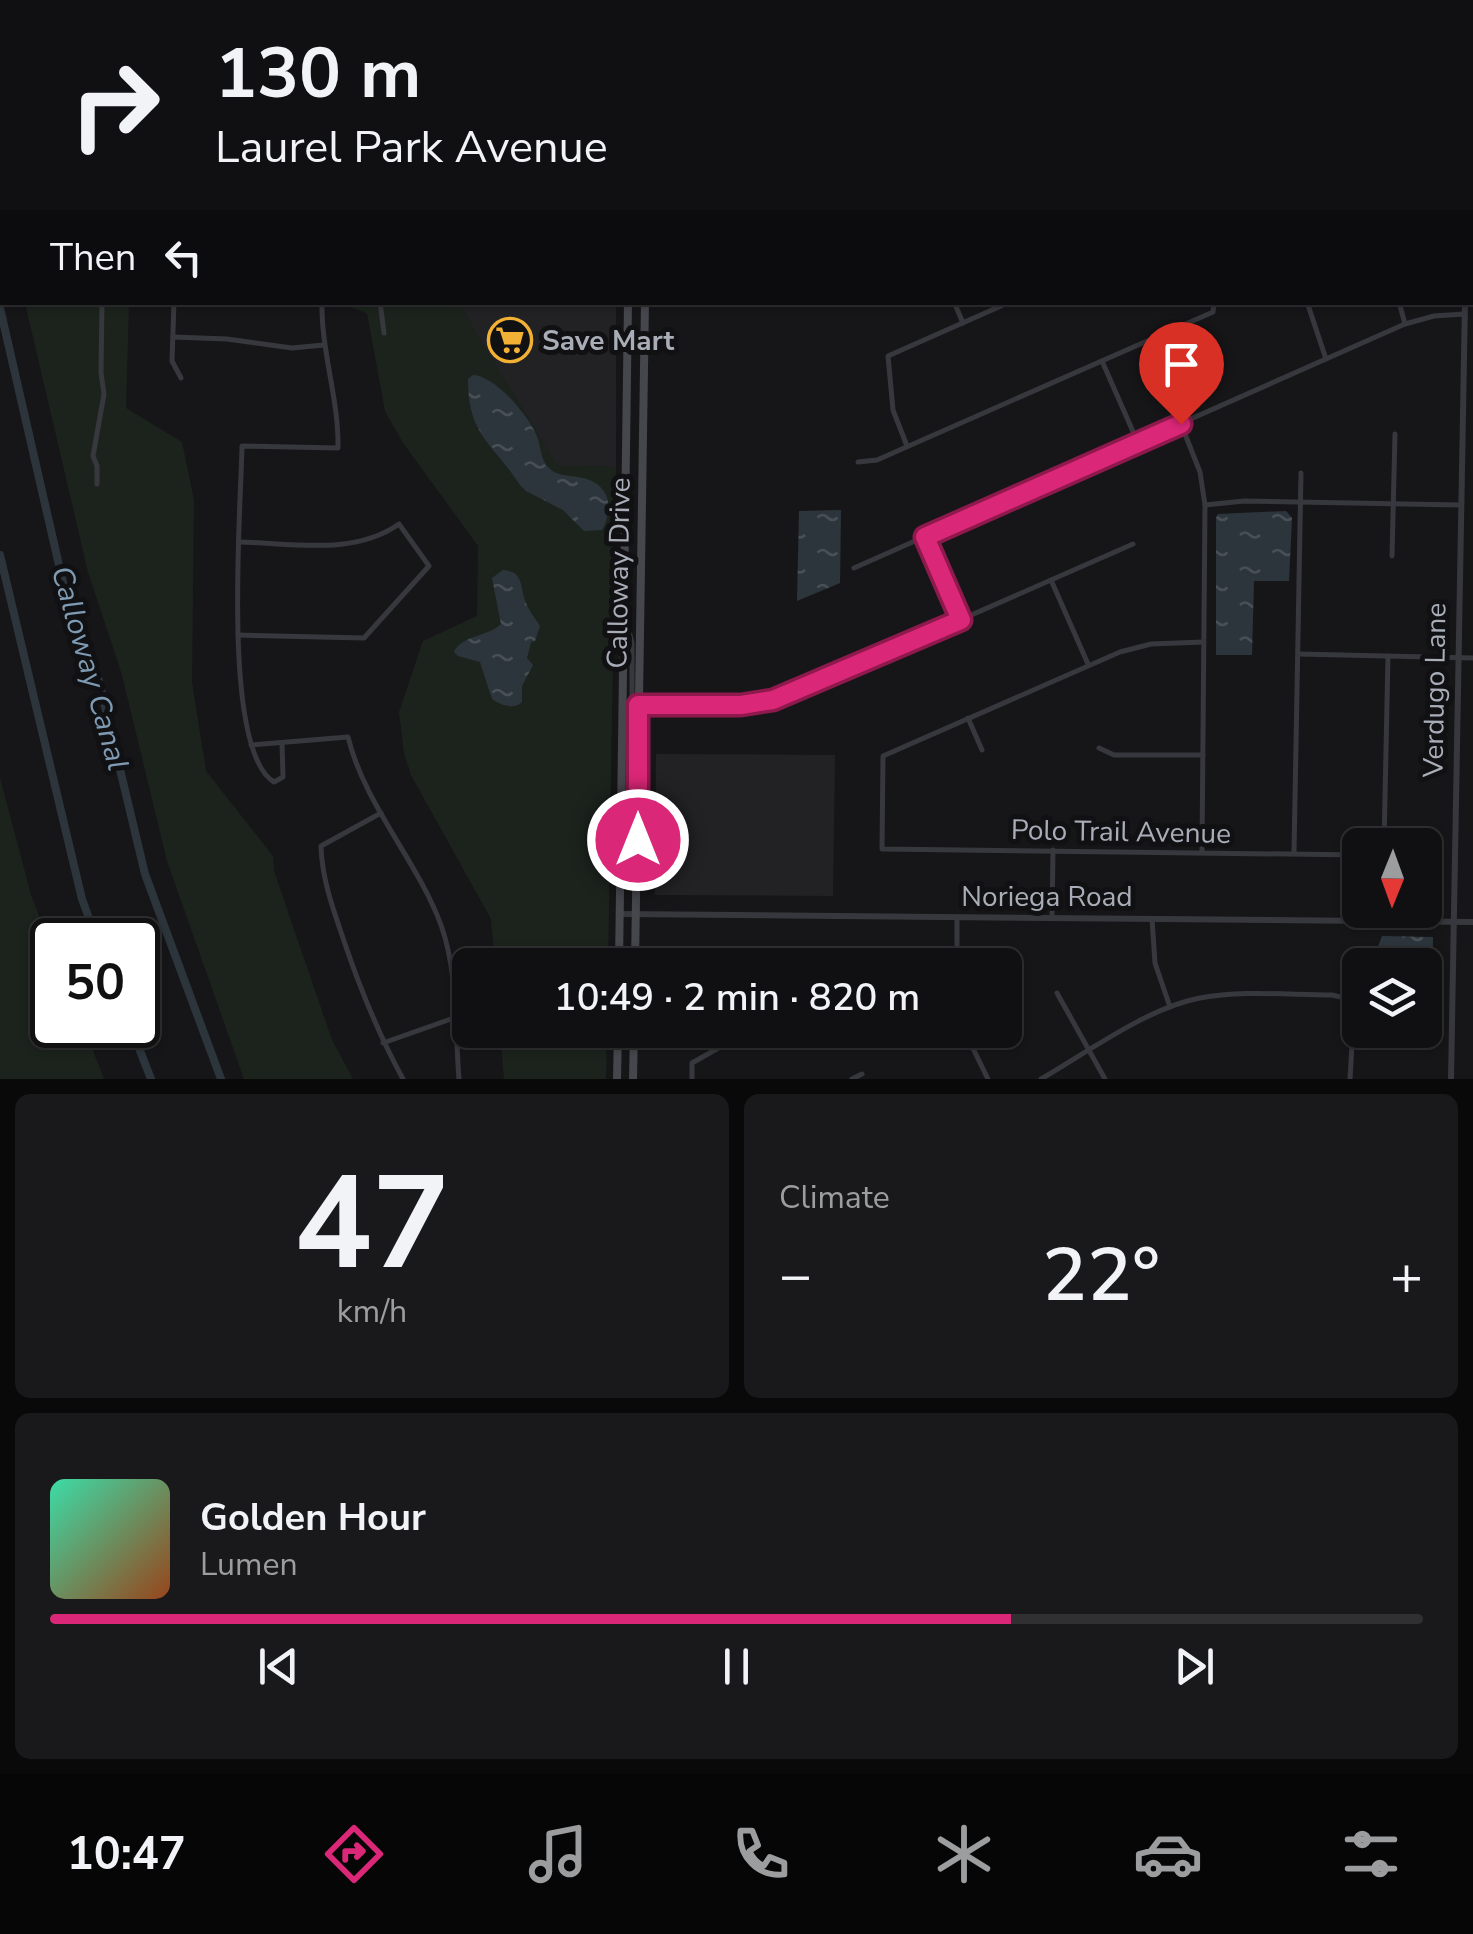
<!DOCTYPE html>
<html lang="en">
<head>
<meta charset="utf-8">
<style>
	body { margin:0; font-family:"Nunito Sans",sans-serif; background:#19191b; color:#f1f3f6; height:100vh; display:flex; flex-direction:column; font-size:38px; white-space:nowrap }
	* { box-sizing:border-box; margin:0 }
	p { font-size:32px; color:#9c9d9f }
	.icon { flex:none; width:55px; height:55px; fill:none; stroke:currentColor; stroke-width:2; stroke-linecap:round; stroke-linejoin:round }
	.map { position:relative; height:1079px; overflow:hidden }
	.sheet { display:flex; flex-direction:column; gap:15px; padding:15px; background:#09090a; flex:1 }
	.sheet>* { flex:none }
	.top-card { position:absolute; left:0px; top:0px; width:1475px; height:305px; box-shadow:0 2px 8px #0004,0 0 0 2px #303032; background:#101012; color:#f1f3f6; overflow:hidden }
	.needle { width:65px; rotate:181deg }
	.buttons { position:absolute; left:1342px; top:828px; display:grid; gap:20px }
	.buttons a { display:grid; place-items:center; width:100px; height:100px; border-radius:15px; background:#101012; box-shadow:0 2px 8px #0004,0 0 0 2px #303032; font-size:50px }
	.speed { position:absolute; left:30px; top:918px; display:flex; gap:20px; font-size:50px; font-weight:700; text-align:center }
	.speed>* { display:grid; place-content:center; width:130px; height:130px; border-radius:50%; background:#101012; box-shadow:0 2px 8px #0004,0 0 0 2px #303032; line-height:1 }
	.speed .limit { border:5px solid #111; border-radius:15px; background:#fff; color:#111 }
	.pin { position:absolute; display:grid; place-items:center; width:85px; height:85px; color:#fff; margin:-102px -42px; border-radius:50% 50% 50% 0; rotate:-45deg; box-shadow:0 0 10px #0007 }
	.pin .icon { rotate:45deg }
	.me { position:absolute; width:110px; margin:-55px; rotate:0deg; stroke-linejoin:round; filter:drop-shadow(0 0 8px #0008) }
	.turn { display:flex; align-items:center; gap:35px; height:210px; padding:0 50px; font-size:45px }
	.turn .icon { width:130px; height:130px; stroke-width:2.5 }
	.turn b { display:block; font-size:70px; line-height:85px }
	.then { display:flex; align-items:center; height:95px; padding:0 50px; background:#0003; gap:20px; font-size:38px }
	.big { font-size:75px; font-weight:600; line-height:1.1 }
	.sheet .card { flex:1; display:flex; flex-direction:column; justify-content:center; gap:15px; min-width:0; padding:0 35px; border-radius:15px; background:#19191b }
	.sheet .dial { align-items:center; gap:0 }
	.dial b { font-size:130px; line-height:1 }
	.song { display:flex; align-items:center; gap:30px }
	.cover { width:120px; height:120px; border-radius:15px; background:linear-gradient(135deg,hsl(160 70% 55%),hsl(20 70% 35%)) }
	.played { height:10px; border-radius:5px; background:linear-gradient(90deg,#db2777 70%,#303032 70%) }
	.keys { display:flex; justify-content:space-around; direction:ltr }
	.heat { display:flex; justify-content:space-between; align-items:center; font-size:55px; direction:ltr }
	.sheet .tiles { flex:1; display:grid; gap:15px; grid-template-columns:1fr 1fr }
	.card:last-child { grid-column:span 2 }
	.trip { position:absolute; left:452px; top:948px; width:570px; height:100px; border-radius:15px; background:#101012; box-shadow:0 2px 8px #0004,0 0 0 2px #303032; font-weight:600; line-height:100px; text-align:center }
	.dock { display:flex; height:160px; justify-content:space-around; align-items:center; background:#060607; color:#9c9d9f }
	.dock .icon { width:70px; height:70px }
	.dock .selected { color:#db2777 }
	.dock b { font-size:45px; color:#f1f3f6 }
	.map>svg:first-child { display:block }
</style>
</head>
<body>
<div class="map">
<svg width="1473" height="1079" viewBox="0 0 1473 1079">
	<defs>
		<pattern id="water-ripples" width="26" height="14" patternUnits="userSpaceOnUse" patternTransform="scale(2.5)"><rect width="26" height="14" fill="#2c353c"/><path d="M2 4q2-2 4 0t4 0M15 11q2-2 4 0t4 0" fill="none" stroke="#485056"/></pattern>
	</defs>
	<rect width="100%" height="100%" fill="#161618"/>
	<g fill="#222225">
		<path d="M 458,303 L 616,303 L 616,467 L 557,466 Z"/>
		<path d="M 656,754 L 835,755 L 833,896 L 655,895 Z"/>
	</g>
	<g fill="#1c231d">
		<path d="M 25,303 L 129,303 L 126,408 L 182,442 L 194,500 L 192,682 L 206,771 L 273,856 L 274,871 L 332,1040 L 353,1079 L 244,1079 L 167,861 L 122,675 L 88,572 Z"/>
		<path d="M 338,303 L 458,303 L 557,465 L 616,467 L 608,965 L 495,965 L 491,919 L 411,775 L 404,753 L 399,712 L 423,641 L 477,616 L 478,546 L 403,443 L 385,411 L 367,313 Z"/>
		<path d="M 0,778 L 31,895 L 52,949 L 52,1025 L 83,1025 L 104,1079 L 0,1079 Z"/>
		<path d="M 500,1030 L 607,1030 L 606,1079 L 504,1079 Z"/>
	</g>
	<g fill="url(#water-ripples)">
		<path d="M 473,375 C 496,376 531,418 538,439 C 541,450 541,460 549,468 C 561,482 591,469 605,493 C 611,503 608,521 602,530 L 584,531 L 563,510 L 526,491 L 520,485 C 492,442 468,436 468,379 Z"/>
		<path d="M 841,510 L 840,583 L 797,601 L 799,511 Z"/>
		<path d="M 1286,511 L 1292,518 L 1289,581 L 1254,581 L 1252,655 L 1216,655 L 1216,518 L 1218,514 Z"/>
		<path d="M 503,570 C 525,572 519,587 526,603 C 529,611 535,618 540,626 L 535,641 L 531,642 L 527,658 L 533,665 L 522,686 L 522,702 C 514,710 500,705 492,699 L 480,662 L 458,656 L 454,652 C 462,635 488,637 501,624 L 492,578 Z"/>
		<path d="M 1382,936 L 1433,937 L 1432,1048 L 1361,1047 L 1361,1030 L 1425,1030 L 1425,965 L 1371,965 Z"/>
	</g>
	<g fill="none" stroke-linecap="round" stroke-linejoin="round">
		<g stroke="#2c353c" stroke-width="8">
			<path d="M 0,308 L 67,600 L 97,673 L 145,874 L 221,1079"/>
			<path d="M 0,555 L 82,899 L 97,940"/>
			<path d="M 130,1025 L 151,1079"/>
		</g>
		<g stroke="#37383d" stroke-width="5">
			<path d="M 156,0 L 156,2"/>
			<path d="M 366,0 L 366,2"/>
			<path d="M 551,0 L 553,2"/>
			<path d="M 481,2 L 486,0"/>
			<path d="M 879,2 L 879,0"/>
			<path d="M 1238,2 L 1238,0"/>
			<path d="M 174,302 L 172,361 L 181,378"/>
			<path d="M 380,302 L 384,333"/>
			<path d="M 954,302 L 963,323"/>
			<path d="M 1307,302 L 1326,359"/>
			<path d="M 1399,302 L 1405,324"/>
			<path d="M 173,337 L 227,339 L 292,348 L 324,345"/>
			<path d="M 1102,361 L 1138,443"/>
			<path d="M 1181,424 L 1200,472 L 1205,505 L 1202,851"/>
			<path d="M 907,446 L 893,410 L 888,356 L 1010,302"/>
			<path d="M 858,462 L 877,460 L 1213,312 L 1214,302"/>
			<path d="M 97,484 L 97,466 L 93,456 L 104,394 L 101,373 L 102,302"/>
			<path d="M 1205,505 L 1244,501 L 1460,505"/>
			<path d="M 925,537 L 961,619"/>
			<path d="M 1392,556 L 1395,434"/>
			<path d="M 854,568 L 1405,324 L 1434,316 L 1464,314"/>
			<path d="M 1051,580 L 1088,664"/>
			<path d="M 627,624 L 632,643 L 632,700 L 638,705 L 741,705 L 773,700 L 796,692 L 1133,544"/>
			<path d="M 238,635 L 364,638 L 429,566 L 399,524 C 354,556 292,543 240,542"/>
			<path d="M 1204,642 L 1151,644 L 1120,652 L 883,756 L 882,849 L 1360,855"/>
			<path d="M 1298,654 L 1473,658"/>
			<path d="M 968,718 L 982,750"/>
			<path d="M 282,743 L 283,777 L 274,782 C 221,750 241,508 242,446 L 338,448 C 339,399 321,352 322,302"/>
			<path d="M 251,745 L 348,737 C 365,806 417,860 441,925 C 458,972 455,1030 459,1079"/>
			<path d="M 1099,748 L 1114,755 L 1203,755"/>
			<path d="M 381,813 L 321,846 C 322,881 334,911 345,944 C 361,991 379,1035 403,1079"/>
			<path d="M 1384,845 L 1388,656"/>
			<path d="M 1294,853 L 1301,473"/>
			<path d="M 1052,917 L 1053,850"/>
			<path d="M 1152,919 L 1155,963 L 1170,1007"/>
			<path d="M 957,965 L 957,918"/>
			<path d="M 1057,993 L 1105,1079"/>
			<path d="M 728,1030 L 733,1040"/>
			<path d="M 964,1030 L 988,1079"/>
			<path d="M 383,1043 L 454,1018"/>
			<path d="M 692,1079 L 692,1063 L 750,1030"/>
			<path d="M 852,1079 L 862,1074"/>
			<path d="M 1041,1079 C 1088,1052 1147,1008 1200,998 C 1242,990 1289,995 1332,995 L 1350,999 L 1354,1010 L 1350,1079"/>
		</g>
		<g stroke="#37383d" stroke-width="6">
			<path d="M 228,0 L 228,2"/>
			<path d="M 1471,2 L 1471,0"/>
			<path d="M 620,914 L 1473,922"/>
			<path d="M 1451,1079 L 1465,302"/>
		</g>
		<g stroke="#45474d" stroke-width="8">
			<path d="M 633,2 L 633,0"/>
			<path d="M 652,2 L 652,0"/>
			<path d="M 0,87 L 2,86"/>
			<path d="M 1472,94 L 1473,94"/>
			<path d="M 0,102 L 2,102"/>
			<path d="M 1472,112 L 1473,112"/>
			<path d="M 619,965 L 628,302"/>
			<path d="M 635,965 L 645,302"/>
			<path d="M 617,1079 L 618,1030"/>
			<path d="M 633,1079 L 634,1030"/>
		</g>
	</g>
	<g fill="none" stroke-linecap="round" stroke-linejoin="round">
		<defs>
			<path id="route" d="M 638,840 L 638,705 L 741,705 L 773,700 L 961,620 L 925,537 L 1181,424"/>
		</defs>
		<use href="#route" stroke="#8e194d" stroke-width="25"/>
		<use href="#route" stroke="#db2777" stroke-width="18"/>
	</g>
	<defs>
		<symbol id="supermarket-ring" viewBox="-11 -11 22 22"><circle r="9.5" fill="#111113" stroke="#f2b134" stroke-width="1.5"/><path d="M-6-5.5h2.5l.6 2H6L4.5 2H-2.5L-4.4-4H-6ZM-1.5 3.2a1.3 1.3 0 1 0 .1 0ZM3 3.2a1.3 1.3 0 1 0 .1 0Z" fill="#f2b134"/></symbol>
	</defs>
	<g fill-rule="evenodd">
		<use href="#supermarket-ring" x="485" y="315" width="50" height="50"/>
	</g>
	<g text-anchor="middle" stroke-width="10" stroke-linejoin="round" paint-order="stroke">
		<g font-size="28" font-weight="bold" fill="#a8adb8" stroke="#111113" text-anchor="start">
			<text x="542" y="350">Save Mart</text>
		</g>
		<g font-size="28" fill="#a8adb8" stroke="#111113">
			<text transform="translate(618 573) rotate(-89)" y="10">Calloway Drive</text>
			<text transform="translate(1434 690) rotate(-89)" y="10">Verdugo Lane</text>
			<text transform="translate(1121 831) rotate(1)" y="10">Polo Trail Avenue</text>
			<text x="1047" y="906">Noriega Road</text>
		</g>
		<g font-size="30" font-style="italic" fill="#7f9bb3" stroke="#111113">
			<text transform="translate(90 668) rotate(74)" y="10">Calloway Canal</text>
		</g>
	</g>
</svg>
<div class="buttons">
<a><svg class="needle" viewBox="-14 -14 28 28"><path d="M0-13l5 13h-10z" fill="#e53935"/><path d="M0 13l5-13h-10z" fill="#9c9d9f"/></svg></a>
<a><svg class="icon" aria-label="layers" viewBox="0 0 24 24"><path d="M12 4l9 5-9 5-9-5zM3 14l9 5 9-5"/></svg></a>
</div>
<div class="speed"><div class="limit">50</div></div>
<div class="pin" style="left:1181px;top:424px;background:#d93025"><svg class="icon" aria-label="arrive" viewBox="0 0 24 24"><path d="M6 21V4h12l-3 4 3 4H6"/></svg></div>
<svg class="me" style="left:638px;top:840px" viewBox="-20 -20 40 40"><circle r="17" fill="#db2777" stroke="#fff" stroke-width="3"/><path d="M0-11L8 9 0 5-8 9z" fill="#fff"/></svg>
<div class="trip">10:49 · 2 min · 820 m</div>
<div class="top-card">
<div class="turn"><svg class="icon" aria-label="right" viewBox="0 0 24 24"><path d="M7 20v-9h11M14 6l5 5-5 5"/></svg><div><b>130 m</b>Laurel Park Avenue</div></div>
<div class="then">Then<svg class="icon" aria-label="left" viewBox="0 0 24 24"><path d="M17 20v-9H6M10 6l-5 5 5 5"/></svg></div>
</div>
</div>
<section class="sheet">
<div class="tiles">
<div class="card dial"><b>47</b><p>km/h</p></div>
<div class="card"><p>Climate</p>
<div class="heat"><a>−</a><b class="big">22°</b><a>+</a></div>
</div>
<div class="card">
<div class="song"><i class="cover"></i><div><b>Golden Hour</b><p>Lumen</p></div></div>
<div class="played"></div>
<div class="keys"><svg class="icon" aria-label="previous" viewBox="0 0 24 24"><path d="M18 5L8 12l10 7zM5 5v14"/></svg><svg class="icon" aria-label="pause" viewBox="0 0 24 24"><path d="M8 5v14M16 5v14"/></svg><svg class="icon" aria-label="next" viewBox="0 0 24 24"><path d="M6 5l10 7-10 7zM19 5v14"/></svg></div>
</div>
</div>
</section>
<nav class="dock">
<b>10:47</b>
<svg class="icon selected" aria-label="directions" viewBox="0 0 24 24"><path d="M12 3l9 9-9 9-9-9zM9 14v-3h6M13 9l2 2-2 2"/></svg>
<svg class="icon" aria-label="music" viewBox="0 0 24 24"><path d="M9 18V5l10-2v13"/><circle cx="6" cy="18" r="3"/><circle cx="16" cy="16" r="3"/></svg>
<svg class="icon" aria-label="phone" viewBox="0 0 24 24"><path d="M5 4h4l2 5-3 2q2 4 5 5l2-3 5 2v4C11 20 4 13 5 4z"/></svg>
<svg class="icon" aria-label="climate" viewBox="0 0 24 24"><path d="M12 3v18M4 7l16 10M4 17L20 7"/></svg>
<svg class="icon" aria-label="car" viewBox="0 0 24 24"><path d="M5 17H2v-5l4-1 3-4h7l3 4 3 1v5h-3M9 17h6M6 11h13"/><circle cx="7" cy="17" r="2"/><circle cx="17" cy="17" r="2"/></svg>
<svg class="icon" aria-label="filters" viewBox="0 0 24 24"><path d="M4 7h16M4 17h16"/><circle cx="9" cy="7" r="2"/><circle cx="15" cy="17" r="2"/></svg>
</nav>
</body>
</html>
